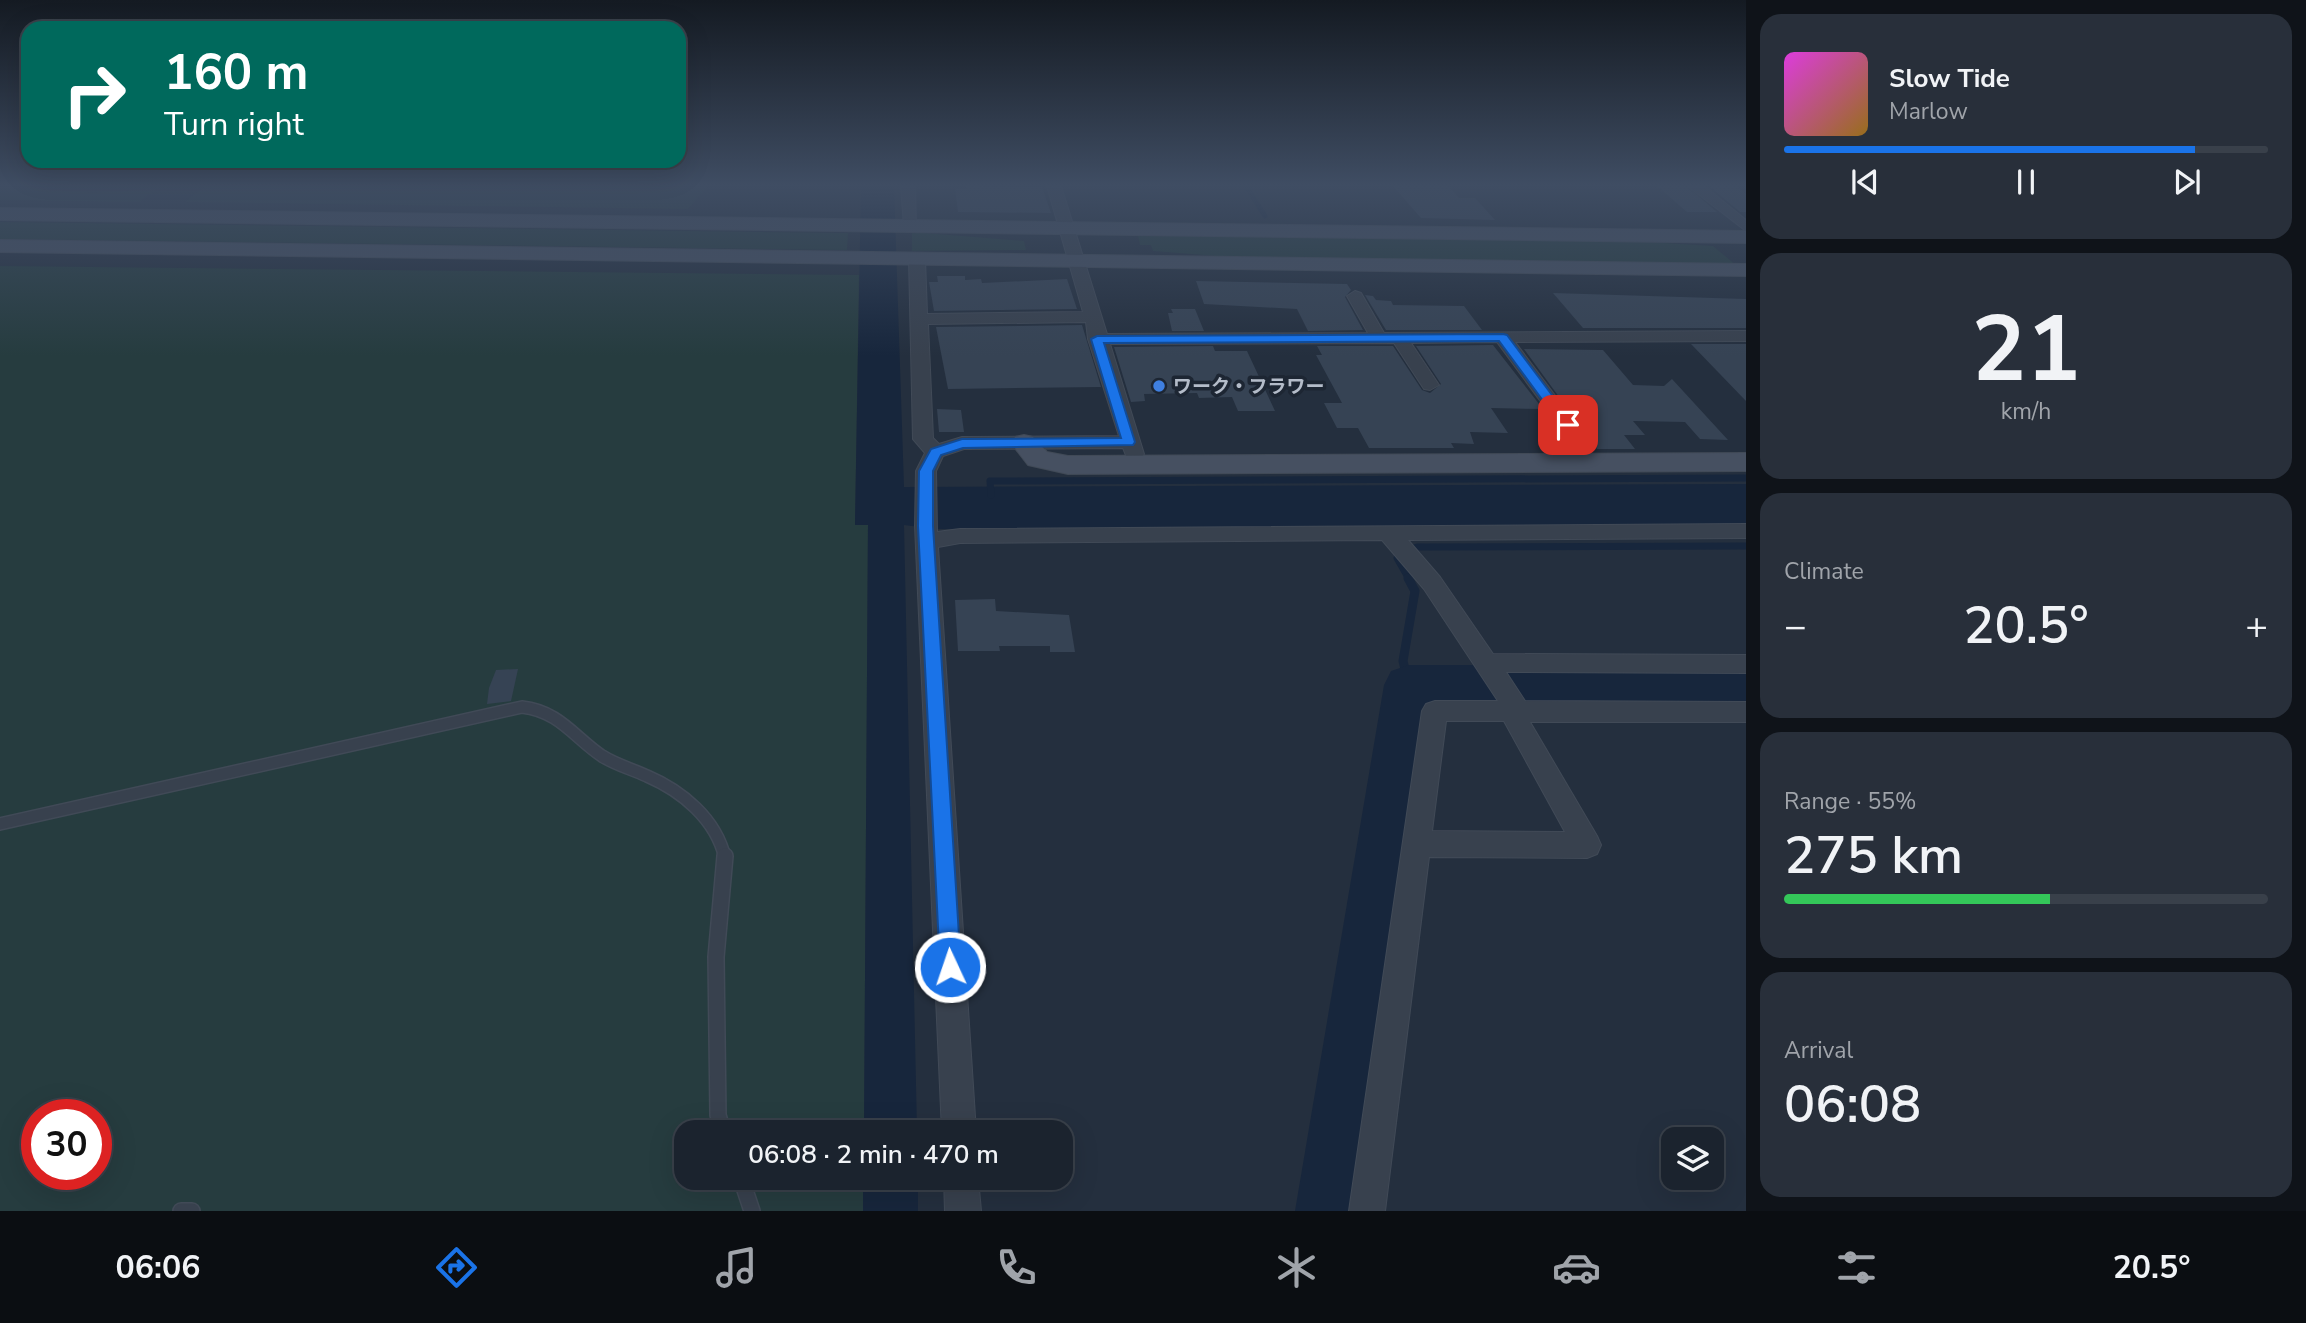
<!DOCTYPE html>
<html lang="en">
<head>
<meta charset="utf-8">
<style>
	body { margin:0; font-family:"Nunito Sans","Noto Sans JP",sans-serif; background:#282f3a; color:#f1f3f6; height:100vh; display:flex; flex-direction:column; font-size:26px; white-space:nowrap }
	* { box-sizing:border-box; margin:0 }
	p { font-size:23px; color:#a0a4aa }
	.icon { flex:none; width:38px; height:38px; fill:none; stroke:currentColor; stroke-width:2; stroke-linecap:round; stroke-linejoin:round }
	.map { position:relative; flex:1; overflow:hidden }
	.panel { display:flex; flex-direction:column; gap:14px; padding:14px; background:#0f1319; width:560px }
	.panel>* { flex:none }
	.top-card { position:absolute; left:21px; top:21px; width:665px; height:147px; border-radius:21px; box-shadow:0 7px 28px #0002,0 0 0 2px #39404a; background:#00695c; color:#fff; overflow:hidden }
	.tools { position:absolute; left:1661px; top:1127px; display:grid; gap:14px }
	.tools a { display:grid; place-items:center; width:63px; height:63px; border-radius:14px; background:#1b232e; box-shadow:0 7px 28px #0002,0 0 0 2px #39404a; font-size:35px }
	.speed { position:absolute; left:21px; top:1099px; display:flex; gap:14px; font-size:35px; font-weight:700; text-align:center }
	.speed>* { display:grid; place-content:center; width:91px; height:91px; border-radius:50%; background:#1b232e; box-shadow:0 7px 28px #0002,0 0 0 2px #39404a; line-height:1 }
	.speed .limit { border:10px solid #d22; background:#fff; color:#111 }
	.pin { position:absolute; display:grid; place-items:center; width:60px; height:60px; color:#fff; margin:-30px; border-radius:14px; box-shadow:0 4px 10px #0006 }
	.me { position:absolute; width:77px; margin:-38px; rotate:357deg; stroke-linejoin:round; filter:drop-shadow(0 0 5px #0008) }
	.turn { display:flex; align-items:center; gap:24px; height:147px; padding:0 28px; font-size:32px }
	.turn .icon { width:91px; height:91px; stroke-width:2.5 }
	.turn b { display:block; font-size:49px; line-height:60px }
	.big { font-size:52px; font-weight:600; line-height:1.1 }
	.panel .tile { flex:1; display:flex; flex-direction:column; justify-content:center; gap:10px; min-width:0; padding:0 24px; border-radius:21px; background:#282f3a }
	.panel .dial { align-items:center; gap:0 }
	.dial b { font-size:91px; line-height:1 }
	.song { display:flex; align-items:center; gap:21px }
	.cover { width:84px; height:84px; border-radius:10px; background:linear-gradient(135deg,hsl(300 70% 55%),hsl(40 70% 35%)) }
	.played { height:7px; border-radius:4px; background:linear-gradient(90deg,#1a73e8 85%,#39404a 85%) }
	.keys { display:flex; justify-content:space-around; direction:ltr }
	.heat { display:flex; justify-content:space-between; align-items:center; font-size:38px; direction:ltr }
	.charge { height:10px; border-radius:5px; background:linear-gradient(90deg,#34c759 55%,#39404a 0) }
	.trip { position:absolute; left:674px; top:1120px; width:399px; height:70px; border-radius:21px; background:#1b232e; box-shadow:0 7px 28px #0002,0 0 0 2px #39404a; font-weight:600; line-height:70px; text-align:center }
	.dock { display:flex; height:112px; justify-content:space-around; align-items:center; background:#0b0e12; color:#a0a4aa }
	.dock .icon { width:49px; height:49px }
	.dock .selected { color:#1a73e8 }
	.dock b { font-size:32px; color:#f1f3f6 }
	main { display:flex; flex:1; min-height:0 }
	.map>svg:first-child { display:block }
</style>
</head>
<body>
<main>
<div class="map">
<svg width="1746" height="1211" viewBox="0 0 1746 1211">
	<rect width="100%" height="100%" fill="#242f3e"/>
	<g fill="#263c3f" fill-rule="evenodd">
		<path d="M 0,186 L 93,193 L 155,189 L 140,202 L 0,200 Z"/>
		<path d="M 204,187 L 204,186 L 708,186 L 688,209 L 185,202 Z"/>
		<path d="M 0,222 L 848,233 L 847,250 L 0,239 Z"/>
		<path d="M 912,232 L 1024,241 L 1026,250 L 912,251 Z"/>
		<path d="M 1138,236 L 1632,241 L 1713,246 L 1736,265 L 1229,257 L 1153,251 L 1151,245 L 1140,245 Z"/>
		<path d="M 0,266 L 859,275 L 855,524 L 868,525 L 864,1132 L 686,1132 L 686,1178 L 863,1178 L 863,1211 L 0,1211 ZM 37,1115 L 96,1115 L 96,1174 L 37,1174 Z"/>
	</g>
	<g fill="#17263c">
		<path d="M 861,186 L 894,186 L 904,487 L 1746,484 L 1746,524 L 936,529 L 904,525 L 917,1132 L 864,1132 L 868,525 L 855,525 Z"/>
		<rect x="863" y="1178" width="55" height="33"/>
	</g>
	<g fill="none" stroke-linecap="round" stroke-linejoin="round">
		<path stroke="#17263c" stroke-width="5" d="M 1246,186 L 1265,216"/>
		<g stroke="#17263c" stroke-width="7">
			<path d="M 991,495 L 990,481 L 1746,478"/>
			<path d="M 1409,579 L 1397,558 L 1400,552 L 1417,547 L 1746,546"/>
		</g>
		<path stroke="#17263c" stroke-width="9" d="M 1408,578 L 1415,591 L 1403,661 L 1409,685"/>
		<path fill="#17263c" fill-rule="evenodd" d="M 1409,665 L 1746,665 L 1746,705 L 1432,705 L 1369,1211 L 1295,1211 L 1384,685 L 1391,671 Z"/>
	</g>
	<g fill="#364354">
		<path d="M 966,186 L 1042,187 L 1051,213 L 958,212 L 955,189 L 967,189 Z"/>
		<path d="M 1393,186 L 1449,186 L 1459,198 L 1475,198 L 1495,220 L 1421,218 Z"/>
		<path d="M 1657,186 L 1686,186 L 1717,212 L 1687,212 Z"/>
		<path d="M 1709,186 L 1736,186 L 1746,194 L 1746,212 L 1740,212 Z"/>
		<path d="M 937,276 L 965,276 L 965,280 L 981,279 L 982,283 L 1067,279 L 1077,309 L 934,311 L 929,282 L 938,282 Z"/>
		<path d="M 1196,281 L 1347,284 L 1351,290 L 1345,297 L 1363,330 L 1308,331 L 1297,309 L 1204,304 Z"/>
		<path d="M 1553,293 L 1746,299 L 1746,328 L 1583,328 Z"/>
		<path d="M 1365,295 L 1373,296 L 1376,300 L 1391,301 L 1393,305 L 1464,306 L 1482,330 L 1386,330 Z"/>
		<path d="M 1171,309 L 1195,309 L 1204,331 L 1172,331 L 1168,313 L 1173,313 Z"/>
		<path d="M 1082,325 L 1101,387 L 948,389 L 936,327 Z"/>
		<path d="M 1691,344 L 1746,344 L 1746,401 Z"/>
		<path d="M 1493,345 L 1543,409 L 1491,408 L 1508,433 L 1470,432 L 1474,444 L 1451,443 L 1454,448 L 1369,448 L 1358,428 L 1337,428 L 1324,403 L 1342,403 L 1316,355 L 1322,355 L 1317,346 L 1393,346 L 1422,390 L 1430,393 L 1441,384 L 1416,346 Z"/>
		<path d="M 1213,346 L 1215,351 L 1247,351 L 1275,411 L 1238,411 L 1232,397 L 1199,398 L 1197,393 L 1144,394 L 1145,401 L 1131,402 L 1114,347 Z"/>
		<path d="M 1524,349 L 1603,350 L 1633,385 L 1664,386 L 1672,379 L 1728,440 L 1700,439 L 1685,422 L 1633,421 L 1645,435 L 1624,435 L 1635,449 L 1597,449 Z"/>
		<path d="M 937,409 L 961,410 L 964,432 L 939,432 Z"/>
		<path d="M 995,599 L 996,611 L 1069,615 L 1075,652 L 1050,652 L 1050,646 L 999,646 L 1000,651 L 958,651 L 955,600 Z"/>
		<path d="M 518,669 L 511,701 L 487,704 L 489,688 L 496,670 Z"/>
	</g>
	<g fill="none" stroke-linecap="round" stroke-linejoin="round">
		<defs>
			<path id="lane-far1" d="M 0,824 L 522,707 C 559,711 574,737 602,756 C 616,765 632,769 647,776 C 682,791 716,819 725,858"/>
			<g id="lane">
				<path d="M 723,1132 L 718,1115 L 716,957 L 725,856"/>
				<path d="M 741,1178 L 752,1211"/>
				<path d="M 181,1211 L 192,1211"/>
			</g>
			<g id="street">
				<path d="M 901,186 L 915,186 L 916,229 L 911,230 L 904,226 Z"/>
				<path d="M 1047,186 L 1061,186 L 1107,334 L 1368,333 L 1347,296 L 1355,291 L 1361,293 L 1384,333 L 1746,331 L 1746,341 L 1515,342 L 1577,425 L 1568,431 L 1561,429 L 1497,342 L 1411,343 L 1439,385 L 1430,390 L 1424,389 L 1394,343 L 1110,344 L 1144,454 L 1141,458 L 1127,458 L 1123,448 L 964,449 L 943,456 L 936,471 L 937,532 L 960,529 L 1746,524 L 1746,538 L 1408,540 L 1440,577 L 1493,654 L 1746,655 L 1746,673 L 1506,672 L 1525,701 L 1746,702 L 1746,722 L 1530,722 L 1597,836 L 1601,845 L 1597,854 L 1587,858 L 1429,857 L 1385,1211 L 1349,1211 L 1422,711 L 1426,704 L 1435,701 L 1498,701 L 1424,589 L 1382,540 L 960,543 L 938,547 L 976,1132 L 942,1132 L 915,526 L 916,471 L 925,453 L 913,439 L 909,259 L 917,254 L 925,259 L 927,314 L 1083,312 ZM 1086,322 L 1088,339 L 1119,436 L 962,437 L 939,444 L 933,438 L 928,324 ZM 1446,721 L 1504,721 L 1565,832 L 1432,831 Z"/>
				<path d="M 1688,186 L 1704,186 L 1746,220 L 1746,231 Z"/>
				<path d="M 944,1178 L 978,1178 L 981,1211 L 945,1211 Z"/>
			</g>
			<g id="secondary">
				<path d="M 0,208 L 1746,231 L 1746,243 L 0,220 Z"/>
				<path d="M 0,240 L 1746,264 L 1746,276 L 0,252 Z"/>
				<path d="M 1024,435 L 1033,437 L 1047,452 L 1068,456 L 1746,453 L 1746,471 L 1068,474 L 1028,465 L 1011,443 L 1015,437 Z"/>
			</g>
		</defs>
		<use href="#lane-far1" stroke="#414a57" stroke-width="14"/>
		<use href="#lane" stroke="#414a57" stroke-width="18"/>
		<use href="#street" stroke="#414a57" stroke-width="2"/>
		<use href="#secondary" stroke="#414a57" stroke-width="2"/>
		<use href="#lane-far1" stroke="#38414e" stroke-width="11"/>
		<use href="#lane" stroke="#38414e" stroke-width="15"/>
		<use href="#street" fill="#38414e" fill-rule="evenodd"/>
		<use href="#secondary" fill="#465061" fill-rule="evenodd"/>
	</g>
	<linearGradient id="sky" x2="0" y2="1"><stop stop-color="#141a22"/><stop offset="0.52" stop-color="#3f4d63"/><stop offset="1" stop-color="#3f4d63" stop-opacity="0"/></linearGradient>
	<rect width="1746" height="356" fill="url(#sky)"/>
	<path fill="#1a73e8" stroke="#114b97" stroke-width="2" d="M 1503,334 L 1507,335 L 1573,423 L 1573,428 L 1563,428 L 1499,341 L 1104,343 L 1135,442 L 1133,445 L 963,448 L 941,455 L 933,471 L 933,526 L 961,967 L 958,975 L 950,978 L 943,975 L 940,967 L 918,526 L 919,471 L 931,449 L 962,439 L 1121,438 L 1091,339 L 1097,336 Z"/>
	<circle fill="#3f7fe0" stroke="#1d2633" stroke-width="2.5" cx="1159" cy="386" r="7"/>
	<g text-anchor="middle" stroke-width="7" stroke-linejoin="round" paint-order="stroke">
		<g font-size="19" font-weight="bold" fill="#b4bcc9" stroke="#1d2633" text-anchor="start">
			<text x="1173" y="393">ワーク・フラワー</text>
		</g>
	</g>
</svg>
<div class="tools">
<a><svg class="icon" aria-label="layers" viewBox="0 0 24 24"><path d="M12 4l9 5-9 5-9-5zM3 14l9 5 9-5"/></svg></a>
</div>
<div class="speed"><div class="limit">30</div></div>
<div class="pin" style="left:1568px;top:425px;background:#d93025"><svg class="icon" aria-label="arrive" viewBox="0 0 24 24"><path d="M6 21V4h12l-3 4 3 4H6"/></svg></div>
<svg class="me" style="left:950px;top:967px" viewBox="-20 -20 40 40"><circle r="17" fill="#1a73e8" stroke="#fff" stroke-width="3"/><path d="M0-11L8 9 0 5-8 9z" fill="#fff"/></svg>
<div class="trip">06:08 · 2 min · 470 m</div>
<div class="top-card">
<div class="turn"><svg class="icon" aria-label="right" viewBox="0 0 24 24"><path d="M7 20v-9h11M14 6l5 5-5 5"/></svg><div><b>160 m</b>Turn right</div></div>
</div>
</div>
<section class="panel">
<div class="tile">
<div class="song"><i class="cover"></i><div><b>Slow Tide</b><p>Marlow</p></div></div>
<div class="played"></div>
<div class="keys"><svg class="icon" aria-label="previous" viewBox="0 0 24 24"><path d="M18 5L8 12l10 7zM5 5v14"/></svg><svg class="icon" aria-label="pause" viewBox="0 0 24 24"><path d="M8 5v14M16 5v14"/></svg><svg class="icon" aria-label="next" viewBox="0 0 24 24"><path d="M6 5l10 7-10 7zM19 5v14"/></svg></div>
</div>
<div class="tile dial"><b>21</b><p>km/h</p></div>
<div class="tile"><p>Climate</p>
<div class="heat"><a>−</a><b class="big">20.5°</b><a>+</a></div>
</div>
<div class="tile"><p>Range · 55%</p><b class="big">275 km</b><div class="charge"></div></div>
<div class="tile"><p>Arrival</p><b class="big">06:08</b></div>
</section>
</main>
<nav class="dock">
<b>06:06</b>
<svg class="icon selected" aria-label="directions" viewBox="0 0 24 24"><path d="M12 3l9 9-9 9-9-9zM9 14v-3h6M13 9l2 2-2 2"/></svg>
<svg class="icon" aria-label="music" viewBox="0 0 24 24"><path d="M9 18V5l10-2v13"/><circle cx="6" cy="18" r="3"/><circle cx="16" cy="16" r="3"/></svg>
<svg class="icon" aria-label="phone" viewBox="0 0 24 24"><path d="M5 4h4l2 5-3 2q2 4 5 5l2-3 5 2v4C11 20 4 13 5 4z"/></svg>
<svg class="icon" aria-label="climate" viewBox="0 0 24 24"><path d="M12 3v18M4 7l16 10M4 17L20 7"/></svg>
<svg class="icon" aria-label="car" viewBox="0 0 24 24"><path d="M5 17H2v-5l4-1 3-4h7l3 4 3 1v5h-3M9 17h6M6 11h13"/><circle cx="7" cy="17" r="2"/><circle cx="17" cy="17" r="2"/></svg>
<svg class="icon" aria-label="filters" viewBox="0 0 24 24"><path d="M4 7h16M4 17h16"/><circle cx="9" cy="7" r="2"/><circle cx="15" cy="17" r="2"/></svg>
<b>20.5°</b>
</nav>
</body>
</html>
